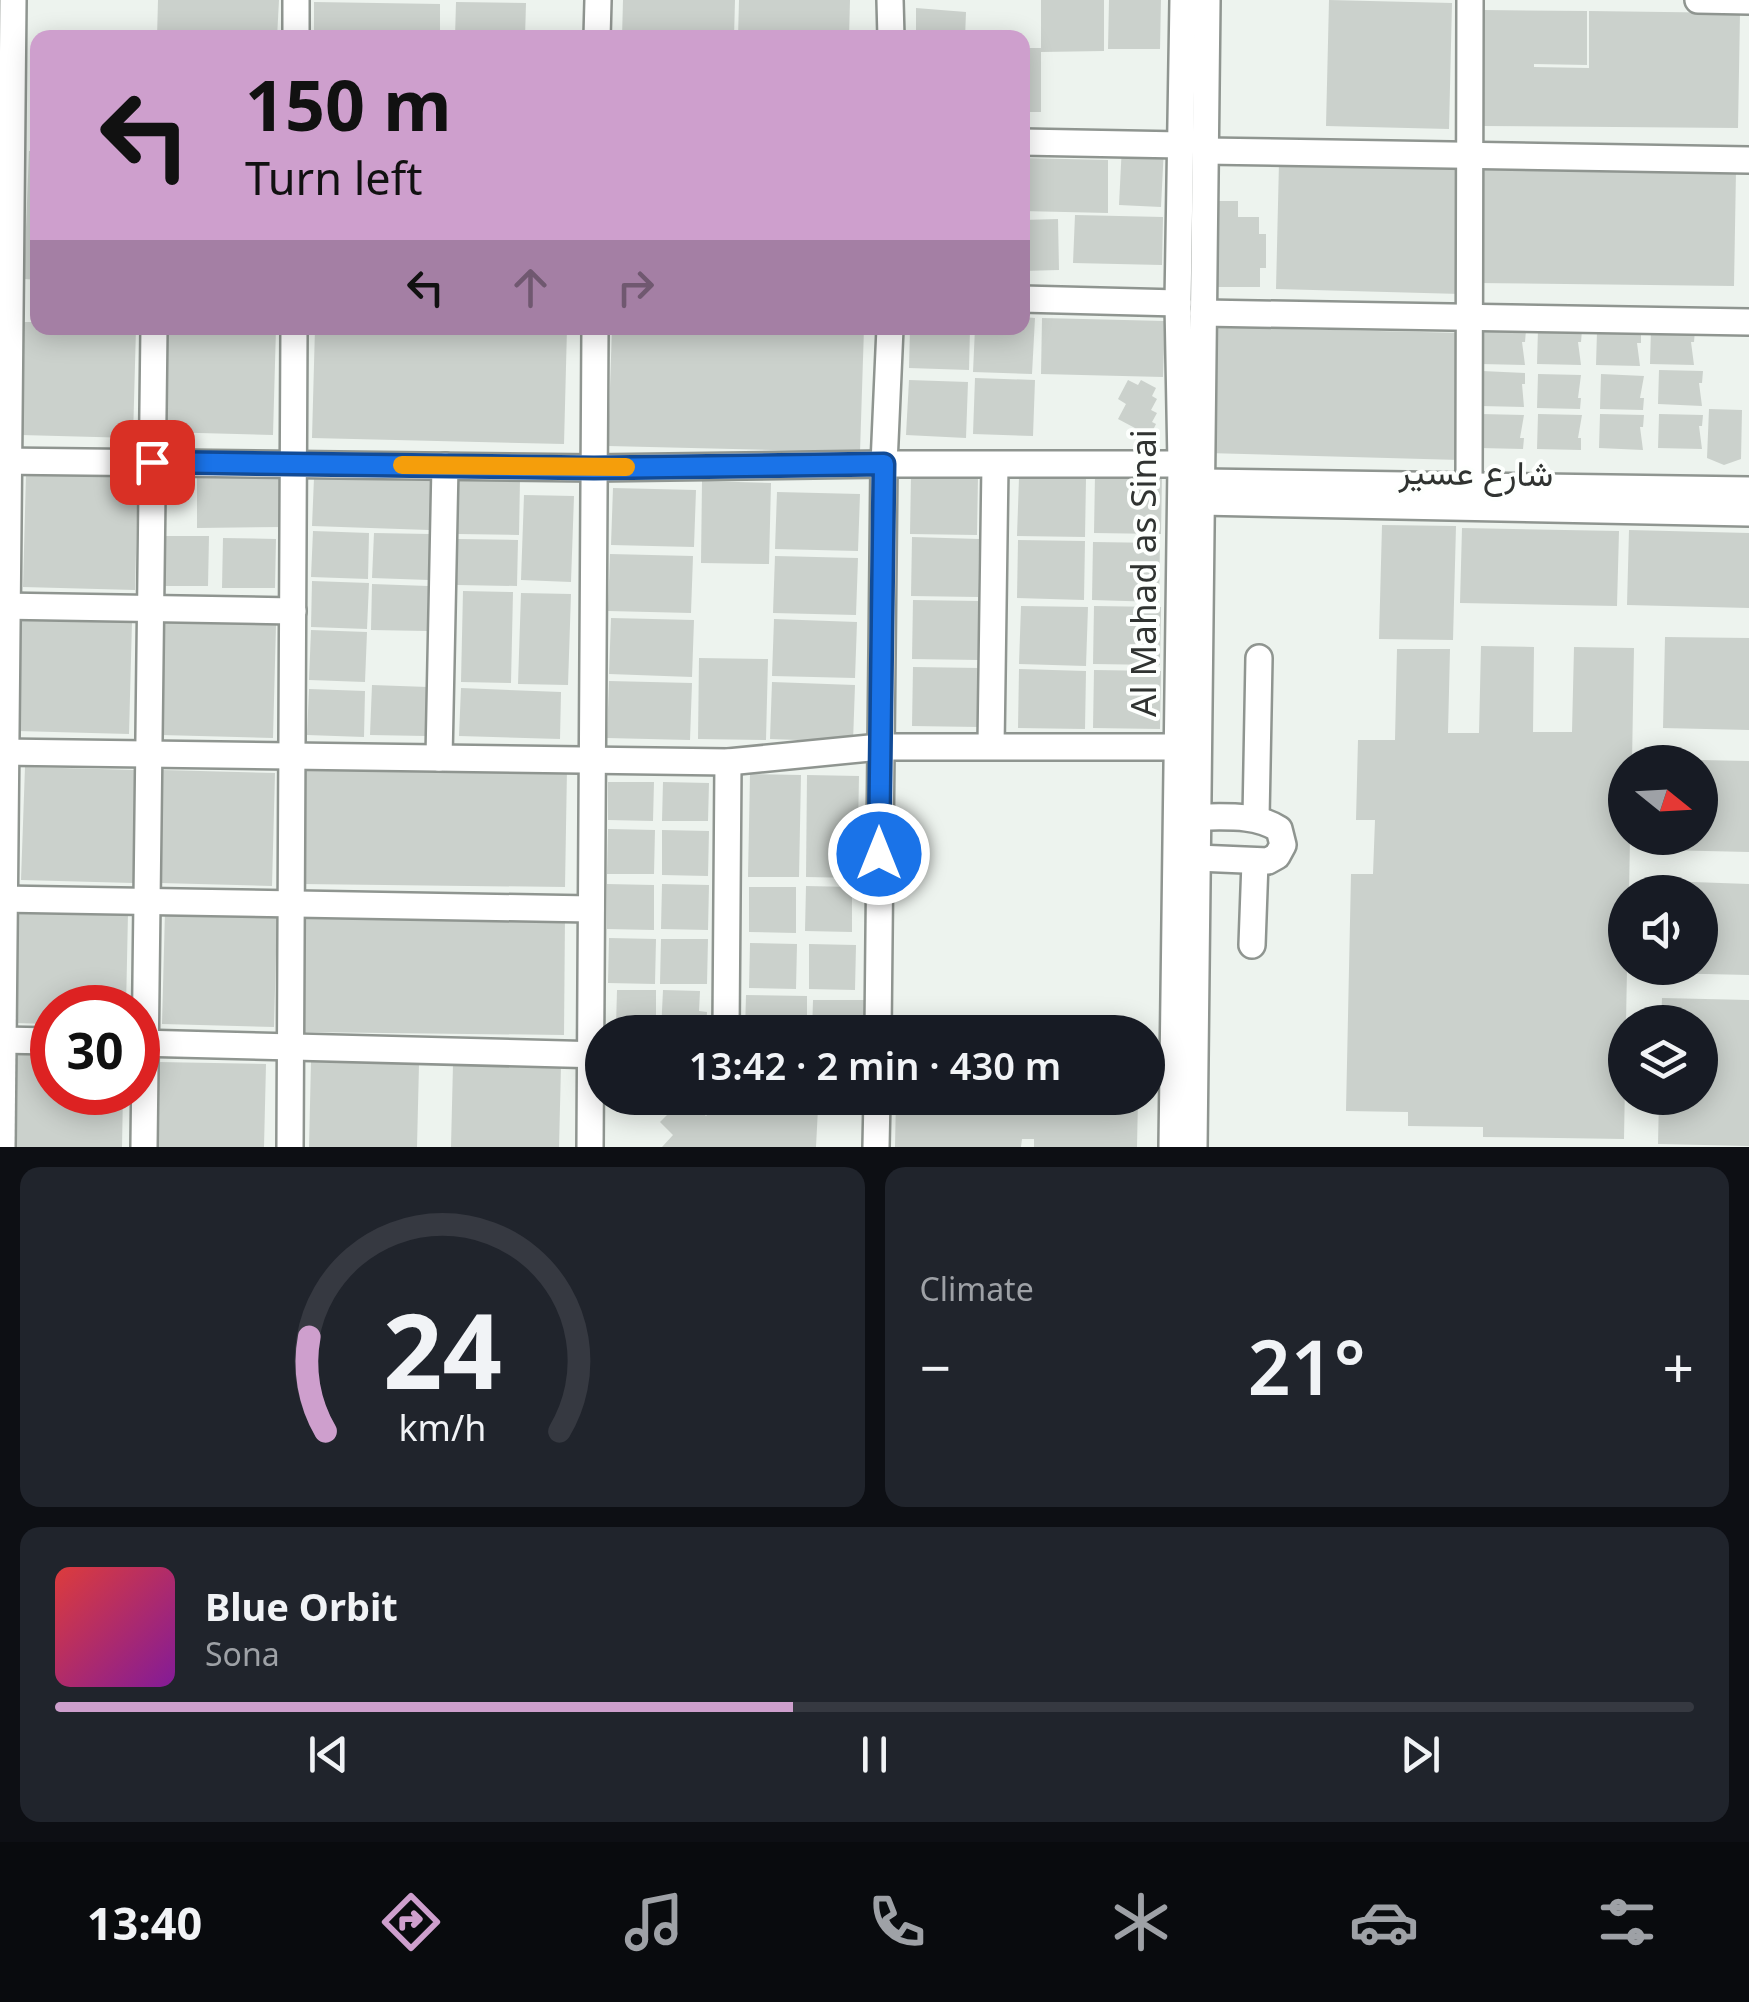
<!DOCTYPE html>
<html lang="en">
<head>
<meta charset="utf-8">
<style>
	body { margin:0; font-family:"Noto Sans",Vazirmatn,sans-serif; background:#20242c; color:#f1f3f6; height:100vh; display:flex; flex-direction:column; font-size:38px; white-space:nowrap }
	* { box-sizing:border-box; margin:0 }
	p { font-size:32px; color:#9ea1a6 }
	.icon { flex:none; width:55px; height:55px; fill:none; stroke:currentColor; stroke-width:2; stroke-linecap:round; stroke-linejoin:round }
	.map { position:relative; height:1147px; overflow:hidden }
	.side { display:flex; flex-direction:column; gap:20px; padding:20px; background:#0d0f14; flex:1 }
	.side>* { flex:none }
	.hud { position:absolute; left:30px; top:30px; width:1000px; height:305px; border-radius:20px; box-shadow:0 5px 25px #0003; background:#ce9fcd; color:#111; overflow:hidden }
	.needle { width:65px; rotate:108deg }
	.controls { position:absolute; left:1608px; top:745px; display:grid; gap:20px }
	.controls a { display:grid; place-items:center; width:110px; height:110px; border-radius:50%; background:#171b24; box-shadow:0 5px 25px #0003; font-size:50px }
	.speed { position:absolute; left:30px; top:985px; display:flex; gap:20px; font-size:50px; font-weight:700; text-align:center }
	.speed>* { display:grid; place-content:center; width:130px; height:130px; border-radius:50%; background:#171b24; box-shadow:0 5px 25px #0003; line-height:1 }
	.speed .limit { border:15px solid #d22; background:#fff; color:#111 }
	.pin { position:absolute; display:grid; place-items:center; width:85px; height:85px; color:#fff; margin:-42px; border-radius:20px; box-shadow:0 5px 15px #0006 }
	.me { position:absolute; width:110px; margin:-55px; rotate:0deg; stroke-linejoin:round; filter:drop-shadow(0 0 8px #0008) }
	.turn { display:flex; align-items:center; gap:35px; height:210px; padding:0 50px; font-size:45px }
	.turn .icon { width:130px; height:130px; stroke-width:2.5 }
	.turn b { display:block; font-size:70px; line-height:85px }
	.lanes { display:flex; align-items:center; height:95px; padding:0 50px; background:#0003; justify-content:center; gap:50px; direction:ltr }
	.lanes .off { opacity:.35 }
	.big { font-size:75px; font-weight:600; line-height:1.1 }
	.side .widget { flex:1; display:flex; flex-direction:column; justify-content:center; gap:15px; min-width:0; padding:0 35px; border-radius:20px; background:#20242c }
	.side .dial { align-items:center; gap:0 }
	.dial svg { height:260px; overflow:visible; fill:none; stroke:#363941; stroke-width:7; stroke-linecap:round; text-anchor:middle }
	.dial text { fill:#f1f3f6; stroke:none }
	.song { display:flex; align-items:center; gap:30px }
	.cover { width:120px; height:120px; border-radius:15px; background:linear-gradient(135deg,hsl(0 70% 55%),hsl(290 70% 35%)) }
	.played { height:10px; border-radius:5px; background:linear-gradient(90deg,#ce9fcd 45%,#363941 45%) }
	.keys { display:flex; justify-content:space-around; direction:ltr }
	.heat { display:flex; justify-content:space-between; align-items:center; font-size:55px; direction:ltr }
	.side .tiles { flex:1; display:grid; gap:20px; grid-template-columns:1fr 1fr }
	.widget:last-child { grid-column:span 2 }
	.trip { position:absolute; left:585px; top:1015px; width:580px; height:100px; border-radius:50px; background:#171b24; box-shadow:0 5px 25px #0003; font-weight:600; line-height:100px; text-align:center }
	.tabs { display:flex; height:160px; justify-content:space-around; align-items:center; background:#090b0e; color:#9ea1a6 }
	.tabs .icon { width:70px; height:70px }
	.tabs .on { color:#ce9fcd }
	.tabs b { font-size:45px; color:#f1f3f6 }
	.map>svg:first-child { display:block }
</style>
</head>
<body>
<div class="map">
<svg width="1749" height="1147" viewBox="0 0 1749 1147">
	<rect width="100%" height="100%" fill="#edf3ee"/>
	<g fill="#cbd1cc">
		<path d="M 158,0 L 279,0 L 277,38 L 157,38 Z"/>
		<path d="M 623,0 L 735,0 L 734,38 L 622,38 Z"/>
		<path d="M 739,0 L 850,0 L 849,38 L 738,38 Z"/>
		<path d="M 1041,0 L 1104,0 L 1104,51 L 1041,52 Z"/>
		<path d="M 1109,0 L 1161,0 L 1160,49 L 1108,49 Z"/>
		<path d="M 1329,0 L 1452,3 L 1449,129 L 1326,126 Z"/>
		<path d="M 314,2 L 440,4 L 440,38 L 314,38 Z"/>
		<path d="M 456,2 L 526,3 L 525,38 L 455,38 Z"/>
		<path d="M 916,8 L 966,12 L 965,38 L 916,38 Z"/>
		<path d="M 1483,10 L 1587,11 L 1587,65 L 1534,64 L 1534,67 L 1589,68 L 1589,11 L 1740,13 L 1738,128 L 1481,126 Z"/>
		<rect x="1022" y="48" width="19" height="64"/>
		<path d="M 1122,145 L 1164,147 L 1161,207 L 1119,205 Z"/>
		<path d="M 29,151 L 38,151 L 38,280 L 24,279 Z"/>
		<path d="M 1022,158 L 1108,160 L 1108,213 L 1022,211 Z"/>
		<path d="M 1279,162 L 1465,167 L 1461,294 L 1276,289 Z"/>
		<path d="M 1479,168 L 1736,170 L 1734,286 L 1477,283 Z"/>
		<path d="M 1216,201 L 1238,201 L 1238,217 L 1259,217 L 1259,234 L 1266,234 L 1266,268 L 1260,268 L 1260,287 L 1216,287 Z"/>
		<path d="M 1075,215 L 1163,217 L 1162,265 L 1073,263 Z"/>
		<path d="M 1058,219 L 1059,270 L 1022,271 L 1022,220 Z"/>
		<path d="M 1022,317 L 1035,318 L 1032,374 L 973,372 L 975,328 L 1022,328 Z"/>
		<path d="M 1042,318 L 1165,321 L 1163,377 L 1041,374 Z"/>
		<path d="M 24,322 L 38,322 L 38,328 L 136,328 L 133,438 L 21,435 Z"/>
		<path d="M 1211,327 L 1463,333 L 1460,460 L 1207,453 Z"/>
		<path d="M 164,328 L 276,328 L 273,435 L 161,432 Z"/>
		<path d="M 315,328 L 567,328 L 564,444 L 312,438 Z"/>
		<path d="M 612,328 L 864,328 L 860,452 L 608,446 Z"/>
		<path d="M 910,328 L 970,328 L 969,370 L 909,368 Z"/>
		<path d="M 1482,329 L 1526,330 L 1525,342 L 1522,342 L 1525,365 L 1481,364 Z"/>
		<path d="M 1538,329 L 1582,330 L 1581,342 L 1578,342 L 1581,365 L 1537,364 Z"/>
		<path d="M 1651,329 L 1695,330 L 1694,342 L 1691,342 L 1694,365 L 1650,364 Z"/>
		<path d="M 1597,331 L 1641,332 L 1641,343 L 1637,343 L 1640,366 L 1596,365 Z"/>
		<path d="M 1659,370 L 1703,371 L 1702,383 L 1699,383 L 1702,406 L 1658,404 Z"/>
		<path d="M 1482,371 L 1525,373 L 1525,384 L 1522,384 L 1524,407 L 1481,406 Z"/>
		<path d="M 1538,374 L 1581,375 L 1578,398 L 1581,398 L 1580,409 L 1537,408 Z"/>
		<path d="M 1601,374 L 1644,376 L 1640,398 L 1644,398 L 1643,410 L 1600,409 Z"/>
		<path d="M 975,378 L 1035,380 L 1033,436 L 973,434 Z"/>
		<path d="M 909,380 L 968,382 L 966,438 L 906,435 Z"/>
		<path d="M 1128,380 L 1138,385 L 1141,380 L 1156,388 L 1152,396 L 1157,399 L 1151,410 L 1157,413 L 1152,422 L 1156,424 L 1150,436 L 1118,419 L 1126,404 L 1118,399 Z"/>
		<path d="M 1709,409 L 1742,410 L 1741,459 L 1724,465 L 1707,458 Z"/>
		<path d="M 1481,414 L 1524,415 L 1520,438 L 1524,438 L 1523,449 L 1480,448 Z"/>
		<path d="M 1538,414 L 1582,415 L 1578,438 L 1581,438 L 1581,450 L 1537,449 Z"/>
		<path d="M 1600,414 L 1644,415 L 1643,427 L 1640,427 L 1643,450 L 1599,448 Z"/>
		<path d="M 1659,414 L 1703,415 L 1702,426 L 1699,426 L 1702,449 L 1658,448 Z"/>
		<path d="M 26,474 L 138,476 L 135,590 L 23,587 Z"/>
		<path d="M 1095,475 L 1162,476 L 1161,534 L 1094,533 Z"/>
		<path d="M 911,476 L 978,477 L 977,535 L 910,534 Z"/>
		<path d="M 281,477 L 282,527 L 197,528 L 197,478 Z"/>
		<path d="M 314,478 L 431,481 L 429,530 L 312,526 Z"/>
		<path d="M 459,478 L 520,479 L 519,535 L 458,534 Z"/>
		<path d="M 1019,478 L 1086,479 L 1085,537 L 1017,536 Z"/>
		<path d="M 702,481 L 771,483 L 769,564 L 701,563 Z"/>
		<path d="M 613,488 L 696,490 L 694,547 L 611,545 Z"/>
		<path d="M 777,492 L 860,494 L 858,551 L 775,549 Z"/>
		<path d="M 524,495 L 574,496 L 571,582 L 521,580 Z"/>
		<path d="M 1382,525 L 1456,526 L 1453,640 L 1379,639 Z"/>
		<path d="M 1462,528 L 1619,531 L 1617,606 L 1460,603 Z"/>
		<path d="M 1629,530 L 1749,533 L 1749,608 L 1627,605 Z"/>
		<path d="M 313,531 L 369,533 L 368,579 L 311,577 Z"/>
		<path d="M 374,533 L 430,534 L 429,580 L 372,578 Z"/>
		<path d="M 156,536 L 209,536 L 208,586 L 155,586 Z"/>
		<path d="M 912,537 L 979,539 L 978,597 L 911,596 Z"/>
		<path d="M 223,538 L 276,539 L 275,588 L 222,588 Z"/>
		<path d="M 458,539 L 518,540 L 517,586 L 457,585 Z"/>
		<path d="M 1018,540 L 1085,541 L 1084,600 L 1017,598 Z"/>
		<path d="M 1093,542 L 1160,543 L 1159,602 L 1092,600 Z"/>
		<path d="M 610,554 L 693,556 L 691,613 L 608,611 Z"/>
		<path d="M 775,556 L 858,558 L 856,615 L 773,613 Z"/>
		<path d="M 312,581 L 369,583 L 367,629 L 311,627 Z"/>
		<path d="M 372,584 L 428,586 L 427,631 L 371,630 Z"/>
		<path d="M 463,591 L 513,592 L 511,683 L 461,682 Z"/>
		<path d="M 521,593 L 571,594 L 568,685 L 518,684 Z"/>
		<path d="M 913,600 L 980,601 L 979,660 L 912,659 Z"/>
		<path d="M 1021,606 L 1088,607 L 1086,666 L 1019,664 Z"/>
		<path d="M 1094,606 L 1161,607 L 1160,665 L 1093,664 Z"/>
		<path d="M 20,618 L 132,621 L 129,734 L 17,731 Z"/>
		<path d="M 611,618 L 694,620 L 692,677 L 609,674 Z"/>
		<path d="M 774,619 L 857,622 L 855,678 L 772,676 Z"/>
		<path d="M 164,622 L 276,625 L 273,738 L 161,735 Z"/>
		<path d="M 311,630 L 367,632 L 365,682 L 309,680 Z"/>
		<path d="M 1665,637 L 1749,638 L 1749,730 L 1663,728 Z"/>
		<path d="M 1481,646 L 1534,647 L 1533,732 L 1572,732 L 1574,647 L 1634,648 L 1632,762 L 1625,762 L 1625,838 L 1630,838 L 1629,892 L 1625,892 L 1627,968 L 1624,1139 L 1483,1137 L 1483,1127 L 1408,1126 L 1408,1112 L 1346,1111 L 1351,874 L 1373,874 L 1375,820 L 1356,820 L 1358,740 L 1395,740 L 1397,649 L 1450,649 L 1448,733 L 1479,733 Z"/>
		<path d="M 699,658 L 768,659 L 766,740 L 698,739 Z"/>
		<path d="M 913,667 L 980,668 L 979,727 L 912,726 Z"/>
		<path d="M 1019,669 L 1086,671 L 1085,729 L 1018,728 Z"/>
		<path d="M 1094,670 L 1161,671 L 1160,729 L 1093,728 Z"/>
		<path d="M 609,681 L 692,683 L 690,740 L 607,738 Z"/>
		<path d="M 772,682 L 855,685 L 853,742 L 770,739 Z"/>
		<path d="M 372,685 L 428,687 L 426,736 L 370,735 Z"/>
		<path d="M 461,688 L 561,692 L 560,739 L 459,736 Z"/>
		<path d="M 309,689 L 365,691 L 364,737 L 307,735 Z"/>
		<path d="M 1700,760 L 1749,761 L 1749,852 L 1662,850 L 1662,838 L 1700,838 Z"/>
		<path d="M 303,765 L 567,768 L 565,887 L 301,884 Z"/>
		<path d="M 25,767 L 136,770 L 133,883 L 21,880 Z"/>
		<path d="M 163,770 L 275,773 L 272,886 L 160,883 Z"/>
		<path d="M 750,774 L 801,775 L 799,877 L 748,877 Z"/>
		<path d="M 807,775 L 859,776 L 857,878 L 806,877 Z"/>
		<path d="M 608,782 L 654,782 L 653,821 L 608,820 Z"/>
		<path d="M 663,782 L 709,783 L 708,821 L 662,821 Z"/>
		<path d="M 608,829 L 655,830 L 654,874 L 607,874 Z"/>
		<path d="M 662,830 L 709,831 L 708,876 L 662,875 Z"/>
		<path d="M 1664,881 L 1749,884 L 1749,975 L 1661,973 L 1661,968 L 1700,968 L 1700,892 L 1663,892 Z"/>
		<path d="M 607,884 L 654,885 L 654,930 L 607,929 Z"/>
		<path d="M 662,884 L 709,885 L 708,930 L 661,929 Z"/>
		<path d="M 806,886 L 852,887 L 852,932 L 805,931 Z"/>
		<path d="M 749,887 L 796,887 L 796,933 L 749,932 Z"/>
		<path d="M 16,910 L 128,913 L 126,1008 L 52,1008 L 52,1024 L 13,1023 Z"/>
		<path d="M 165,911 L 277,914 L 274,1027 L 162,1024 Z"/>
		<path d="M 301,913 L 565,916 L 564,1035 L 300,1032 Z"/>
		<path d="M 609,938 L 656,939 L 655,984 L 608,983 Z"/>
		<path d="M 661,939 L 708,939 L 707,984 L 660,984 Z"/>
		<path d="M 750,943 L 797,944 L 796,989 L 749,988 Z"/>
		<path d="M 809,944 L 856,945 L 855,990 L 809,989 Z"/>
		<path d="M 617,990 L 656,990 L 656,1028 L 616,1027 Z"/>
		<path d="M 663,990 L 700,991 L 699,1011 L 707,1012 L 706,1032 L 661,1032 Z"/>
		<path d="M 746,995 L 807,996 L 807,1032 L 745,1032 Z"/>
		<path d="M 1662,998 L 1749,1000 L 1749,1146 L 1658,1144 L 1659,1098 L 1700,1098 L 1700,1022 L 1661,1022 Z"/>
		<path d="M 813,1000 L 866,1000 L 866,1032 L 812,1032 Z"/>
		<path d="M 16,1054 L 52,1054 L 52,1092 L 123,1092 L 122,1147 L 14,1147 Z"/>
		<path d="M 158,1062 L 266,1064 L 264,1147 L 156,1147 Z"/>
		<path d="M 311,1062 L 419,1064 L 417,1147 L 309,1147 Z"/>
		<path d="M 453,1064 L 561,1066 L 559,1147 L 451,1147 Z"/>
		<path d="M 684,1098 L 706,1116 L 719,1103 L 818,1108 L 816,1147 L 662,1147 L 673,1135 L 660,1122 Z"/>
		<path d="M 896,1098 L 1138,1098 L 1137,1147 L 1034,1147 L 1034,1139 L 1022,1139 L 1021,1147 L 895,1147 Z"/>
	</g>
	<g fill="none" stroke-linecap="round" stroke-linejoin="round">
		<defs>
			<g id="minor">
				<path d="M 890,0 L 891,38"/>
				<path d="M 1698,0 L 1749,1"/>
				<path d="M 296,38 L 296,0"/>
				<path d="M 597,38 L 598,0"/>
				<path d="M 1022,142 L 1181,145"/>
				<path d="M 1205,151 L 1749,160"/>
				<path d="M 1022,299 L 1178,303"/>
				<path d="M 1203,313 L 1749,322"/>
				<path d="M 0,461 L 594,468 L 884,464 L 1181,464"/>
				<path d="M 1202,482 L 1749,490"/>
				<path d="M 1469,486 L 1470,0"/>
				<path d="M 1201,502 L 1749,513"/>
				<path d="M 0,606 L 293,611"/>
				<path d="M 991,746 L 995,465"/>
				<path d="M 0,752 L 728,762 L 880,747 L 1178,747"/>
				<path d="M 439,758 L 445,466"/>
				<path d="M 1256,818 L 1259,658"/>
				<path d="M 1197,858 L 1268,861 L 1277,856 L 1283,845 L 1279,829 C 1255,814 1226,817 1198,817"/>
				<path d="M 0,899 L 591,909"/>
				<path d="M 1252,945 L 1255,862"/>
				<path d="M 726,1032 L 728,762"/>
				<path d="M 878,1032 L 884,464 L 890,328"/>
				<path d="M 0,1040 L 52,1041"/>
				<path d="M 138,1043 L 602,1055"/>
				<path d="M 2,1147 L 13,0"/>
				<path d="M 144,1147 L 154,328"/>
				<path d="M 290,1147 L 294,328"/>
				<path d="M 590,1147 L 595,328"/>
				<path d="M 876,1147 L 877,1098"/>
				<path d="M 1172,1147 L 1181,464 L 1178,303 L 1183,0"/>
				<path d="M 1194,1147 L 1207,0"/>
			</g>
		</defs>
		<use href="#minor" stroke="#8f9590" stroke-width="30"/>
		<use href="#minor" stroke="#fff" stroke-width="25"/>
	</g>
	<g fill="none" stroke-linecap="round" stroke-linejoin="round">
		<defs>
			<path id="route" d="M 152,462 L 594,468 L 884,464 L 879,854"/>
		</defs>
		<use href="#route" stroke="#114b97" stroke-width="25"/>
		<use href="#route" stroke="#1a73e8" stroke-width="18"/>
		<path stroke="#f59e0b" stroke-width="18" d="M 402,465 L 626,467"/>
	</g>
	<g text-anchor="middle" stroke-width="8" stroke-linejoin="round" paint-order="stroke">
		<g font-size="35" fill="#303331" stroke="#fdfffd">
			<text transform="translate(1476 473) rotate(1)" y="12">شارع عسير</text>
			<text transform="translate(1144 573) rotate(-90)" y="12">Al Mahad as Sinai</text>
		</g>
	</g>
</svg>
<div class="controls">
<a><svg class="needle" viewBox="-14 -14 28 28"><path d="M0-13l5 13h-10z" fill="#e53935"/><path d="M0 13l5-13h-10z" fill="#9ea1a6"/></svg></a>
<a><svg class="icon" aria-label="sound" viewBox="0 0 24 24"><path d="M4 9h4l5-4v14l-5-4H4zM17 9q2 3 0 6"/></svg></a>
<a><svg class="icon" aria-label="layers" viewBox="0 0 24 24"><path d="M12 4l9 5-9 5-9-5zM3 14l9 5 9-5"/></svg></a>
</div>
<div class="speed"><div class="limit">30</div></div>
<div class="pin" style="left:152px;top:462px;background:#d93025"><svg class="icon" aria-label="arrive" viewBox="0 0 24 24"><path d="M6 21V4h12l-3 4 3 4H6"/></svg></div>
<svg class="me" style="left:879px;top:854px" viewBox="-20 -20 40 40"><circle r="17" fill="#1a73e8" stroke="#fff" stroke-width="3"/><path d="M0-11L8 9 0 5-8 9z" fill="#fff"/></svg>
<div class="trip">13:42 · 2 min · 430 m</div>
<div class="hud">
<div class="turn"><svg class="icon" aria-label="left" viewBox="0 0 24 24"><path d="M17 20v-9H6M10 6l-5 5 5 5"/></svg><div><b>150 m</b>Turn left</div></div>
<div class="lanes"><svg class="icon" aria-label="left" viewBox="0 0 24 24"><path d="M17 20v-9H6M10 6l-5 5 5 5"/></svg><svg class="icon off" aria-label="ahead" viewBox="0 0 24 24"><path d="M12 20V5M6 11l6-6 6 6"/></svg><svg class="icon off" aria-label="right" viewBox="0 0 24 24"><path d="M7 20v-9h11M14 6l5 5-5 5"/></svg></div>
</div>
</div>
<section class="side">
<div class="tiles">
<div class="widget dial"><svg viewBox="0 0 100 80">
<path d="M14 69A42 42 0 1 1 86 69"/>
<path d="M14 69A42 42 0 0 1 9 40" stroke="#ce9fcd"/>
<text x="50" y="56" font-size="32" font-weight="700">24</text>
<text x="50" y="72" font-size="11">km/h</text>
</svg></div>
<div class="widget"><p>Climate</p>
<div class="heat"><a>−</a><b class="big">21°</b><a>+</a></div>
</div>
<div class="widget">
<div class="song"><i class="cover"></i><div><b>Blue Orbit</b><p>Sona</p></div></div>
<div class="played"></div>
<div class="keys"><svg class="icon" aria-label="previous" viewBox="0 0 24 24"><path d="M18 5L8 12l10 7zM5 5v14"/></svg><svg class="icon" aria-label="pause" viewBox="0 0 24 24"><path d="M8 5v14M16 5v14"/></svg><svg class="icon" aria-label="next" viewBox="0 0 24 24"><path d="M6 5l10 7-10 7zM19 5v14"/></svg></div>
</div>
</div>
</section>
<nav class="tabs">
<b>13:40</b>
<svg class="icon on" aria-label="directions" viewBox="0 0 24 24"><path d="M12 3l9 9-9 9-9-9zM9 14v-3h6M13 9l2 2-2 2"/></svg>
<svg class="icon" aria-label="music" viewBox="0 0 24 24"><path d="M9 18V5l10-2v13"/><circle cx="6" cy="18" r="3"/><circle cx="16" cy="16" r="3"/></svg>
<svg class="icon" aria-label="phone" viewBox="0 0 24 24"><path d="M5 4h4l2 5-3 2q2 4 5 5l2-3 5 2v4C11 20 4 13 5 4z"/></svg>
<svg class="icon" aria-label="climate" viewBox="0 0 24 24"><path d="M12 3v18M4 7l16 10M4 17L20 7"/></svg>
<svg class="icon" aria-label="car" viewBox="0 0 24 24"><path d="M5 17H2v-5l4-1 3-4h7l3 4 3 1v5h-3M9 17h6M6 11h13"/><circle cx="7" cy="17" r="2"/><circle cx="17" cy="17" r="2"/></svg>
<svg class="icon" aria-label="filters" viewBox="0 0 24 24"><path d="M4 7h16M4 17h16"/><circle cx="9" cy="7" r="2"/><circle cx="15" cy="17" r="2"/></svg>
</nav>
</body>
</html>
